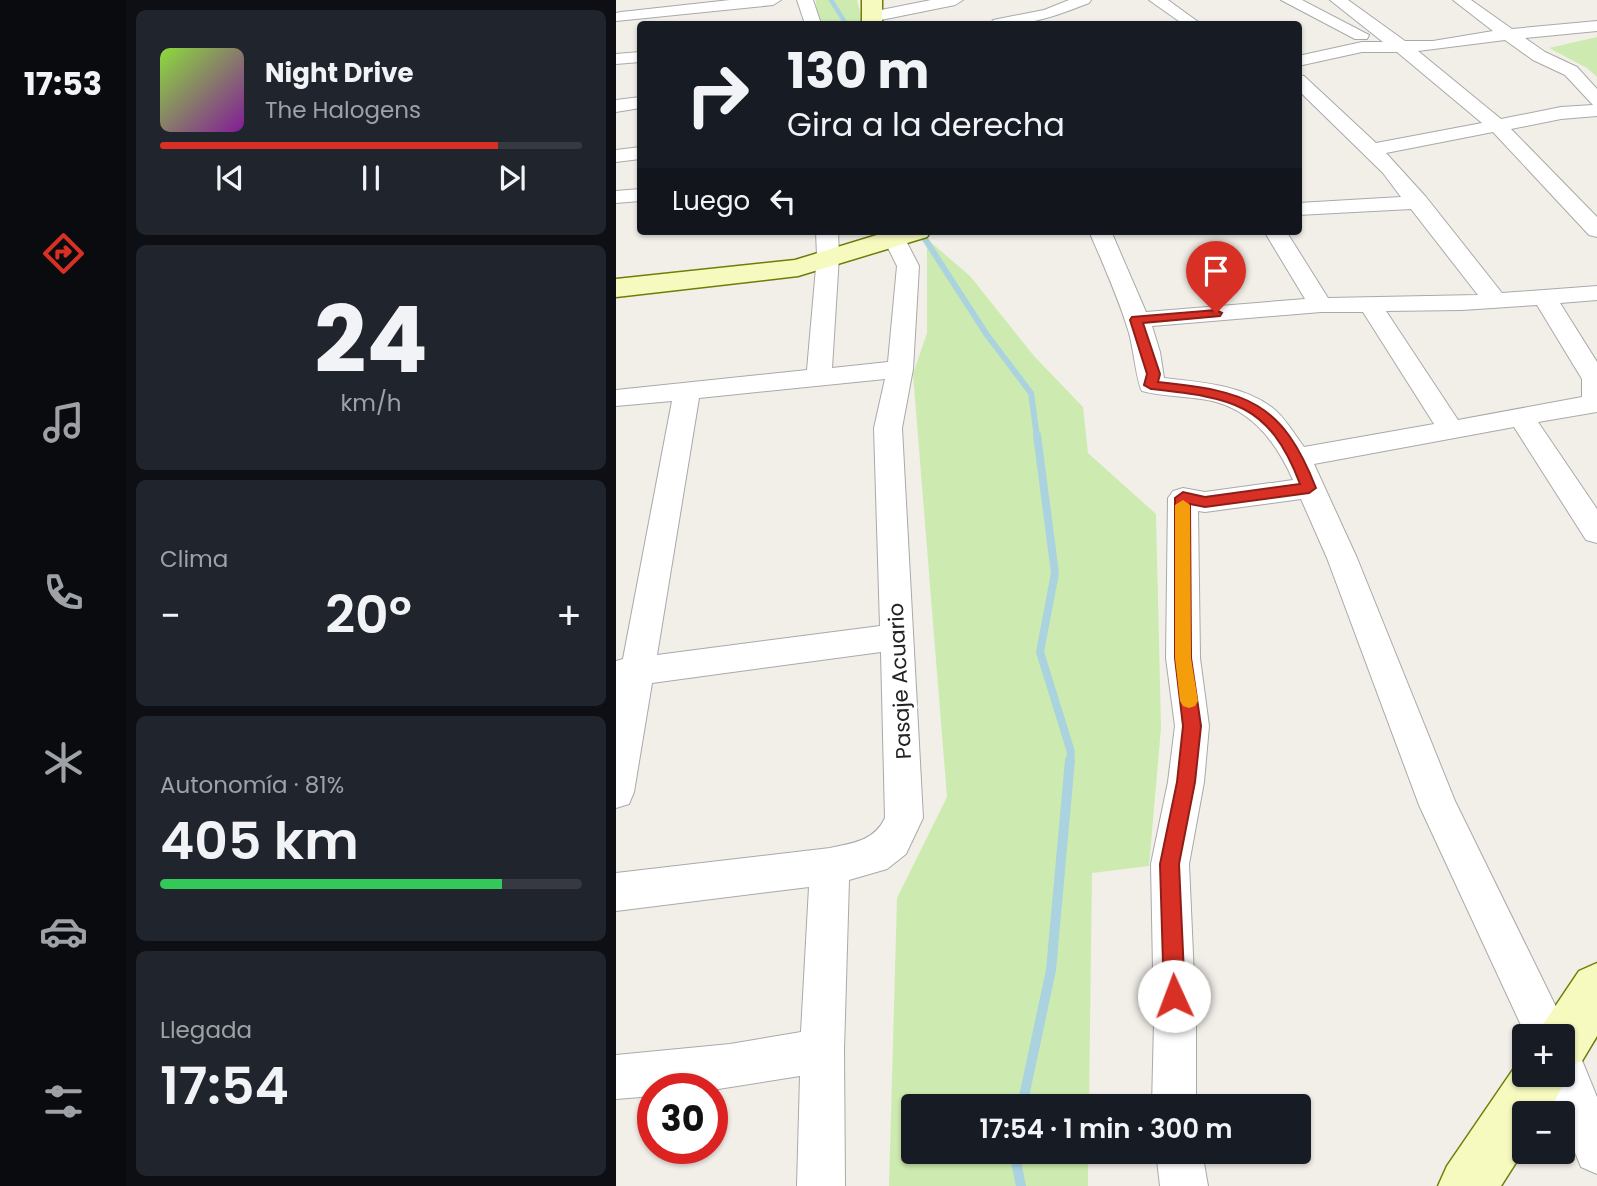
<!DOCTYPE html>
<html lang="es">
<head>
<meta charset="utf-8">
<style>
	body { margin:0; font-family:Poppins,sans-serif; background:#20242c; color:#f1f3f6; height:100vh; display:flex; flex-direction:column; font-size:26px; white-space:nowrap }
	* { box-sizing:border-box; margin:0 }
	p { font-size:23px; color:#9ea1a6 }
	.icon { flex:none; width:38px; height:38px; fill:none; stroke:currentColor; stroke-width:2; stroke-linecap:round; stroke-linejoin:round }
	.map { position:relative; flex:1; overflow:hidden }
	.panel { display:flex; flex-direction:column; gap:10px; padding:10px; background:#0d0f14; width:490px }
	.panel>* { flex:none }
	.banner { position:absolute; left:21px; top:21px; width:665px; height:214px; border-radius:7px; box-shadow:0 2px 5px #0004; background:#171b24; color:#f1f3f6; overflow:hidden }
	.controls { position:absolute; left:896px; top:1024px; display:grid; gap:14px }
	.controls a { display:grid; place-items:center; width:63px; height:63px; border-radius:7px; background:#171b24; box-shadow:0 2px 5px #0004; font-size:35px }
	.speed { position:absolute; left:21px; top:1073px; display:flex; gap:14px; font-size:35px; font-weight:700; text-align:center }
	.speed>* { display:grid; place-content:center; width:91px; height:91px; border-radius:50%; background:#171b24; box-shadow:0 2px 5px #0004; line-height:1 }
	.speed .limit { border:10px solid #d22; background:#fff; color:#111 }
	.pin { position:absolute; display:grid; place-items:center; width:60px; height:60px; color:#fff; margin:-72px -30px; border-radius:50% 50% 50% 0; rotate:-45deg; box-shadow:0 0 7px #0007 }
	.pin .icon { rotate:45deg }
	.me { position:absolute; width:77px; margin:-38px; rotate:358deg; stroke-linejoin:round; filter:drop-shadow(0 0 5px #0008) }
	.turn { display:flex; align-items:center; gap:24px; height:147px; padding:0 35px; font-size:32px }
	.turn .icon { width:91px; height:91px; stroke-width:2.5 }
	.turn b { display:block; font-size:49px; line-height:60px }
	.then { display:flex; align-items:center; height:66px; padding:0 35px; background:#0003; gap:14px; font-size:26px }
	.big { font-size:52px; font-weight:600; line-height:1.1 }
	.panel .tile { flex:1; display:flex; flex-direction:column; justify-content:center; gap:10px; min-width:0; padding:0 24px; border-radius:10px; background:#20242c }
	.panel .dial { align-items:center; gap:0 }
	.dial b { font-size:91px; line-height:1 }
	.song { display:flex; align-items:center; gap:21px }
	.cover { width:84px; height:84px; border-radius:10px; background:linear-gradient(135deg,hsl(90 70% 55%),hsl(290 70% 35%)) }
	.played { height:7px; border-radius:4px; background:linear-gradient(90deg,#d93025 80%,#363941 80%) }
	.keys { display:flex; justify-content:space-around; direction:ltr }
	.heat { display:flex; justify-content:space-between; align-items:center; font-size:38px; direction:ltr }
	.charge { height:10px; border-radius:5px; background:linear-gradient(90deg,#34c759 81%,#363941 0) }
	.trip { position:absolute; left:285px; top:1094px; width:410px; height:70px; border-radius:7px; background:#171b24; box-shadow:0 2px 5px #0004; font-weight:600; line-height:70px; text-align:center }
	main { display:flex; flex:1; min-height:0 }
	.dock { display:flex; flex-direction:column; width:126px; justify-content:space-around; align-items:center; background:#090b0e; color:#9ea1a6 }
	.dock .icon { width:49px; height:49px }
	.dock .active { color:#d93025 }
	.dock b { font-size:32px; color:#f1f3f6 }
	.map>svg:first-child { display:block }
</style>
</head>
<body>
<main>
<nav class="dock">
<b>17:53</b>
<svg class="icon active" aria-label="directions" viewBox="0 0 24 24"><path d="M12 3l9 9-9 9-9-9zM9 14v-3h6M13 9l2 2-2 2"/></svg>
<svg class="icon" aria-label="music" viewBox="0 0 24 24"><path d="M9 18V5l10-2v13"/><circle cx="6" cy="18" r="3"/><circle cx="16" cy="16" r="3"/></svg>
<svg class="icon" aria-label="phone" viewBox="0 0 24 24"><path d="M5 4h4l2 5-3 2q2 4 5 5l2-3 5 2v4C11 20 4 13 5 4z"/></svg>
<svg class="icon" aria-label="climate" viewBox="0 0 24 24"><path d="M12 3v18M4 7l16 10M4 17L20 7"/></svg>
<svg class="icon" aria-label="car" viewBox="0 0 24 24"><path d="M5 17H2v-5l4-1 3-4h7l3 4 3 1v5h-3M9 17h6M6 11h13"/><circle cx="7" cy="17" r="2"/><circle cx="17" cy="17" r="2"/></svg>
<svg class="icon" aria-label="filters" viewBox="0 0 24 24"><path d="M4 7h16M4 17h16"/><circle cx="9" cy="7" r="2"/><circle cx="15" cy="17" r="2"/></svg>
</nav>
<section class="panel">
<div class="tile">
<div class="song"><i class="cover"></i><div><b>Night Drive</b><p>The Halogens</p></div></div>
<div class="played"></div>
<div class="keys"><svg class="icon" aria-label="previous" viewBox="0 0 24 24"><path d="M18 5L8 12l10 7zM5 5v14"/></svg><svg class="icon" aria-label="pause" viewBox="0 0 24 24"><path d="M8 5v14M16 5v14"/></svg><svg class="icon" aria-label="next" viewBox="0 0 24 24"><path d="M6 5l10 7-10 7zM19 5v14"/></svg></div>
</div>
<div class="tile dial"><b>24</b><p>km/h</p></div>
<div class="tile"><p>Clima</p>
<div class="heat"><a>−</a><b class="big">20°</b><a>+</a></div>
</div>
<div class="tile"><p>Autonomía · 81%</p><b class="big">405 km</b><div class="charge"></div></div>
<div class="tile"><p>Llegada</p><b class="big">17:54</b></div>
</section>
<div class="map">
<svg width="981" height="1186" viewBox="0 0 981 1186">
	<rect width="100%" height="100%" fill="#f2efe9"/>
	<g fill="#cdebb0">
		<path d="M 200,0 L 241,0 L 247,24 L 201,24 Z"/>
		<path d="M 981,37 L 981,77 L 971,68 L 933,48 Z"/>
		<path d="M 311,239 L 354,276 L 418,356 L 467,407 L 472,453 L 540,514 L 545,728 L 533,866 L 476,873 L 473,1106 L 298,1106 L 298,1152 L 472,1152 L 472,1186 L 273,1186 L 281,898 L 331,797 L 297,374 L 311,333 Z"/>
	</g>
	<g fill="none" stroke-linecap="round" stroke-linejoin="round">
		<path stroke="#aad3df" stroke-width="4.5" d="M 215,0 L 230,24"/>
		<path stroke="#aad3df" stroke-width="6" d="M 309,239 L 371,335 L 415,393 L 421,437"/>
		<path stroke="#aad3df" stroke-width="8" d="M 421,435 L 439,573 L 424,652 L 455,752 L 454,761"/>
		<g stroke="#aad3df" stroke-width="10">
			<path d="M 406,1106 L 435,970 L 454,760"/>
			<path d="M 398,1152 L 405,1186"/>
		</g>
		<defs>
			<g id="street">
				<path d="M 114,0 L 165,0 L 157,5 L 0,21 L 0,13 L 5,12 Z"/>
				<path d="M 181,0 L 197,0 L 205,24 L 189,24 Z"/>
				<path d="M 315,0 L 347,0 L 339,5 L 255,22 L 247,17 L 255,12 Z"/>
				<path d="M 453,0 L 475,0 L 473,3 C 440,16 410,27 375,24 L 377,20 L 428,10 Z"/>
				<path d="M 533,0 L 552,0 L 585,24 L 567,24 Z"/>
				<path d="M 665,0 L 686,0 L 753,35 L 751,39 L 739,39 Z"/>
				<path d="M 714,0 L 732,0 L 789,41 L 817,41 L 877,31 L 837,0 L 855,0 L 896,29 L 981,21 L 981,31 L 909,38 L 929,52 L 961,67 L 981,89 L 981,116 L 945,119 L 895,129 L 981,217 L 981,237 L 973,235 L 877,132 L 770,153 L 810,197 L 886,293 L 981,286 L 981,300 L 944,303 L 981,362 L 981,412 L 922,422 L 981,509 L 981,543 L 970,540 L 898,427 L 698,464 L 741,558 L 839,801 L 947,1021 L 954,1036 L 949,1048 L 963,1053 L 981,1097 L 981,1174 L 965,1167 L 947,1123 L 947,1113 L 943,1113 L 927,1074 L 947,1074 L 947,1036 L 910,1036 L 803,805 L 711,558 L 685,499 L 589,512 L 582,511 L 584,658 L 593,726 L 588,782 L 573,864 L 580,1022 L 580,1106 L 536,1106 L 538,1022 L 535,864 L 552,782 L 559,726 L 550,658 L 552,498 L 557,491 L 567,488 L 589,492 L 677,480 C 659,439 632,405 585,399 C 565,396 545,396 526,391 C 521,384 517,346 513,333 C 503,299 487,264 473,231 L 495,231 L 530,312 L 689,299 L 648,231 L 670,231 L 712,298 L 862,295 L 795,209 L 682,215 L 682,203 L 785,197 L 767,173 L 682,90 L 682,75 L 688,76 L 760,143 L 866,123 L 781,52 L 746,52 L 682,66 L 682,56 L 746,42 L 767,42 ZM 889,40 L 917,60 L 949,75 L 977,105 L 945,107 L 885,119 L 802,51 ZM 921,305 L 966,379 L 966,397 L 842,420 L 770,311 L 846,310 ZM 705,312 L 747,312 L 818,424 L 688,447 C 679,435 669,418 658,409 C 628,385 584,382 548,378 L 544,352 L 536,326 Z"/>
				<path d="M 24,52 L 24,62 L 0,64 L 0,54 Z"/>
				<path d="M 24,97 L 24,108 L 0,112 L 0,100 Z"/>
				<path d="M 24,147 L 24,159 L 0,162 L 0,150 Z"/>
				<path d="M 24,189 L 24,201 L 0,203 L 0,191 Z"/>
				<path d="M 200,231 L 222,231 L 223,256 L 216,368 L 272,362 L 281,266 L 267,238 L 270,233 L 286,233 L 303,266 L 297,369 L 286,428 L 307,818 L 290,854 L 271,869 L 233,880 L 228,1050 L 229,1186 L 181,1186 L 184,1076 L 96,1090 L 37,1088 L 37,1096 L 0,1099 L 0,1055 L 114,1044 L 185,1032 L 193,887 L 0,911 L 0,873 L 214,848 C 237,843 258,841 269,818 L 265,652 L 36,683 L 18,792 L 13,804 L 0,808 L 0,661 L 7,659 L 56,401 L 0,406 L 0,390 L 191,370 L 201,256 ZM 269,379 L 258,428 L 264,626 L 41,655 L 83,398 Z"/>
				<path d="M 540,1152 L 586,1152 L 592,1186 L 544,1186 Z"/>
			</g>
			<g id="secondary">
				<rect x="246" y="0" width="20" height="24"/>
				<path d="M 274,231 L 315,231 L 311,237 L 182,276 L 0,297 L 0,279 L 179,260 Z"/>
				<path d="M 981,963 L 981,1036 L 966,1061 L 950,1067 L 953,1074 L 932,1113 L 908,1113 L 908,1150 L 885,1186 L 822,1186 L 831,1166 L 907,1055 L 908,1074 L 947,1074 L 947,1036 L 923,1036 L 928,1023 L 963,971 Z"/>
			</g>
		</defs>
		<use href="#street" stroke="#a9a9a9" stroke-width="2"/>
		<use href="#secondary" stroke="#707d05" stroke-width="3"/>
		<use href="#street" fill="#fff" fill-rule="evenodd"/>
		<use href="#secondary" fill="#f7fabf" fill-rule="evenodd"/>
	</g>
	<path fill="#d93025" stroke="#8d1f18" stroke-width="2" d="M 600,310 L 606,313 L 604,316 L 527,323 L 544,374 L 542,382 C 630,391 666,401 700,488 L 693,493 L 589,507 L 574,504 L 575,658 L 585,726 L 579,782 L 563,864 L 569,996 L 566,1003 L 558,1006 L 551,1003 L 548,996 L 544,864 L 561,782 L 567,726 L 559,658 L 559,498 L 567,492 L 589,497 L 684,484 C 653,402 615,398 535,389 L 528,385 L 531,374 L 514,320 L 516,317 Z"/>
	<path fill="#f59e0b" d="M 567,500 L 574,505 L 575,658 L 582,701 L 579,706 L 573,708 L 567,706 L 564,701 L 559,658 L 559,505 Z"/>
	<g text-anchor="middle" stroke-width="7" stroke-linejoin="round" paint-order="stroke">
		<g font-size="21" fill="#222" stroke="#fff">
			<text transform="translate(284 681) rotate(-93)" y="7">Pasaje Acuario</text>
		</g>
	</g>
</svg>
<div class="controls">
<a>+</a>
<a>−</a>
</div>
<div class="speed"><div class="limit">30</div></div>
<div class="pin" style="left:600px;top:313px;background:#d93025"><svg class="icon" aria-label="arrive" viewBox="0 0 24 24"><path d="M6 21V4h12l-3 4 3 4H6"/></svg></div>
<svg class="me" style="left:558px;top:996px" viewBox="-20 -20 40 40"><circle r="19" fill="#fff"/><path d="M0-13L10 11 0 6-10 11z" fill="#d93025"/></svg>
<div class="trip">17:54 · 1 min · 300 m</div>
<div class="banner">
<div class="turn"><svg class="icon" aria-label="right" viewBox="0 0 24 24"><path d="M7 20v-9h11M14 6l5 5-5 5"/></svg><div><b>130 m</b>Gira a la derecha</div></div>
<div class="then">Luego<svg class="icon" aria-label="left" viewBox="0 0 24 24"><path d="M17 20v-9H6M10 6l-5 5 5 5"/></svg></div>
</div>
</div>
</main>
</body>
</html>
